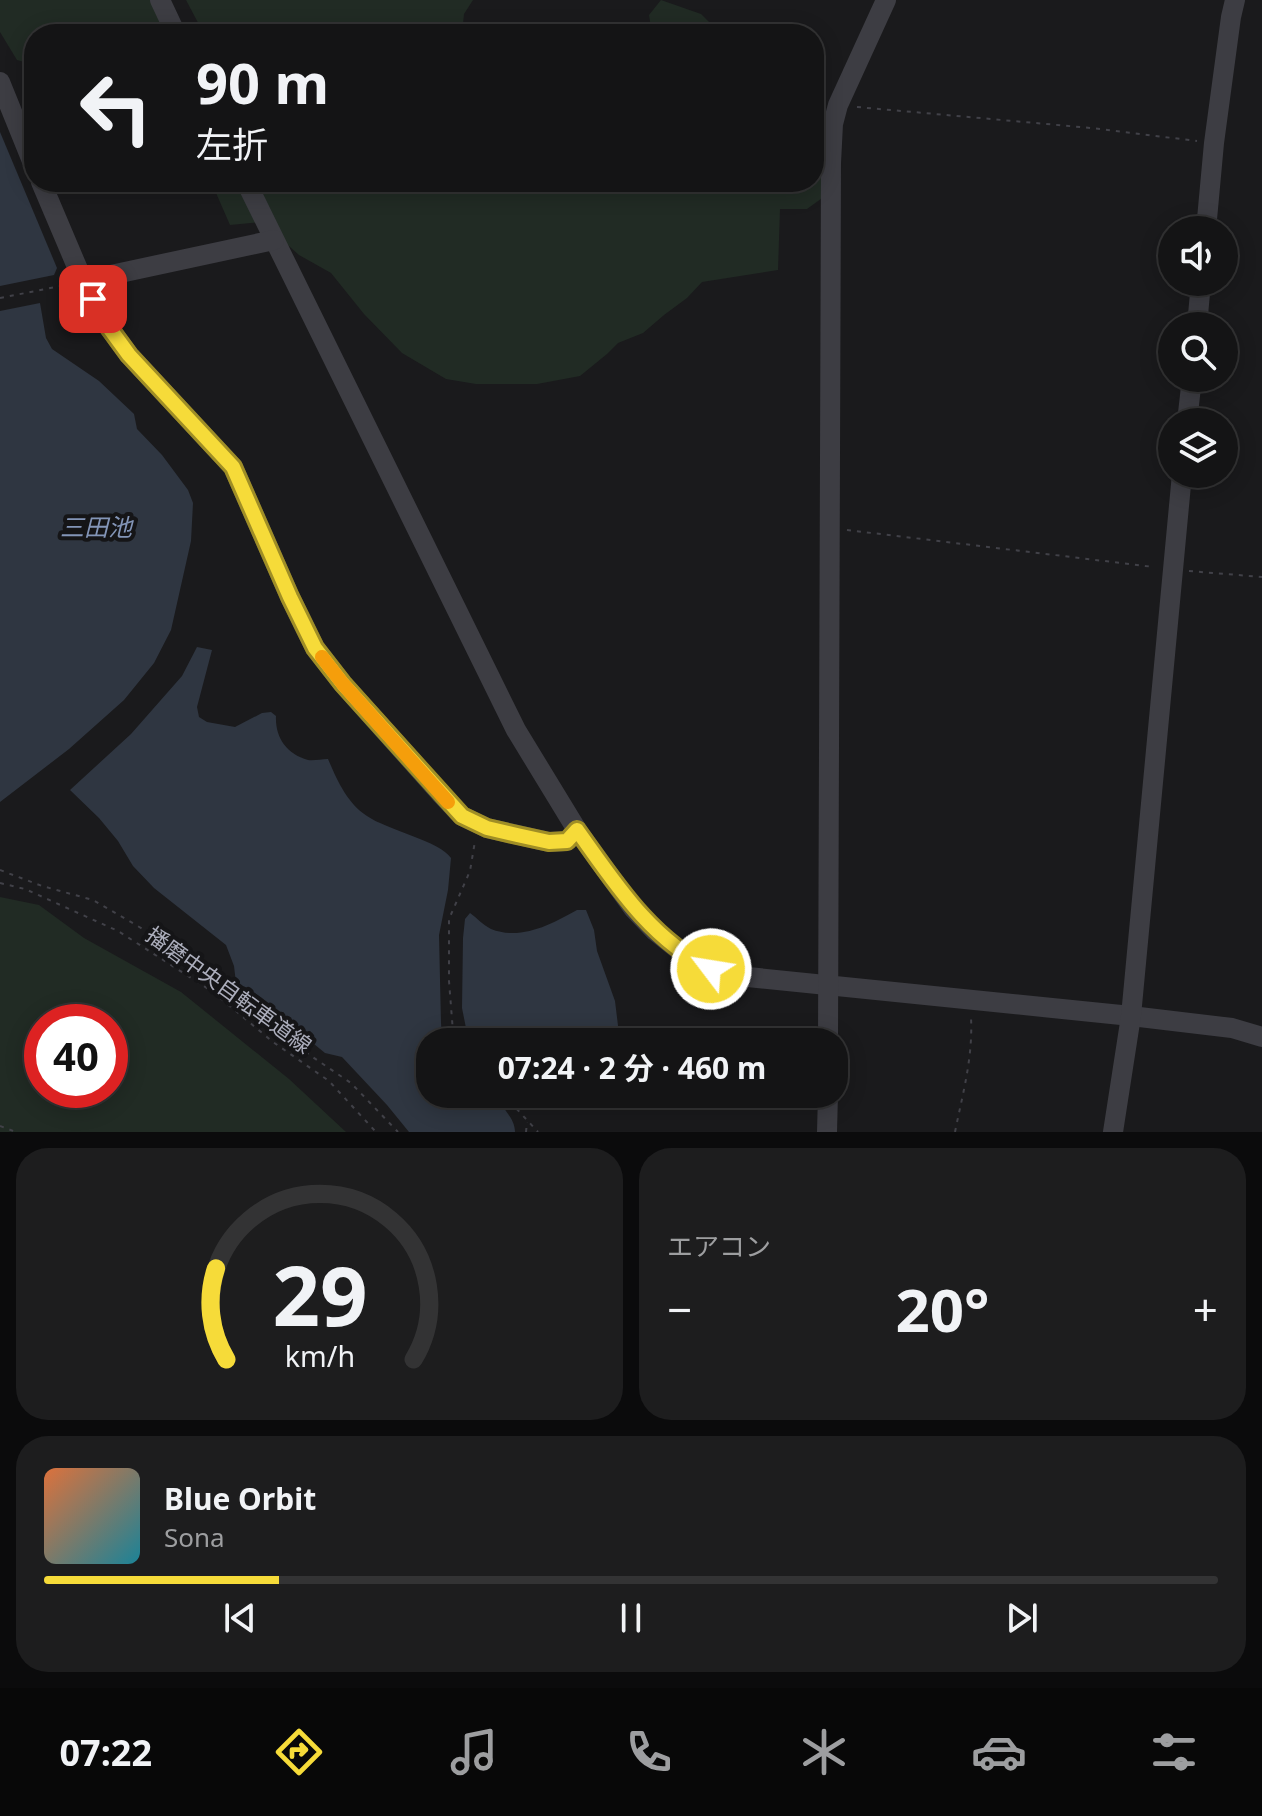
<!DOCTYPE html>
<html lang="ja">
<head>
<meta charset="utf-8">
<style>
	body { margin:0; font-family:"Noto Sans","Noto Sans JP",sans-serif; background:#1d1d1e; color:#f1f3f6; height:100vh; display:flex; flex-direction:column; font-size:30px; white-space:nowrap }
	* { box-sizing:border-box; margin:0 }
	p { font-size:26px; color:#9d9ea0 }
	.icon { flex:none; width:44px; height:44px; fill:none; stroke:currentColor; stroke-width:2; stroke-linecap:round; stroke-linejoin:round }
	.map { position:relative; height:1132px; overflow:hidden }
	.sheet { display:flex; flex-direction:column; gap:16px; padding:16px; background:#0b0b0c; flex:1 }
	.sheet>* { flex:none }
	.guide { position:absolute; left:24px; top:24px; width:800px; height:168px; border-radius:32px; box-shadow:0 4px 20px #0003,0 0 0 2px #333334; background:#141415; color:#f1f3f6; overflow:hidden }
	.controls { position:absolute; left:1158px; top:216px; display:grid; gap:16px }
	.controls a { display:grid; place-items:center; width:80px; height:80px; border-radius:50%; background:#141415; box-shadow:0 4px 20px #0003,0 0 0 2px #333334; font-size:40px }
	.speed { position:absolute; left:24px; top:1004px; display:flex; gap:16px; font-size:40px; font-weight:700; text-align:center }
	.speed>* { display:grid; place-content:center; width:104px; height:104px; border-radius:50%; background:#141415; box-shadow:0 4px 20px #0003,0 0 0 2px #333334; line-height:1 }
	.speed .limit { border:12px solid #d22; background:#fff; color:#111 }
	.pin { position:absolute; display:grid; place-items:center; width:68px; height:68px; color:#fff; margin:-34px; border-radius:16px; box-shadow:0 4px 12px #0006 }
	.me { position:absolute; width:88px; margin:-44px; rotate:301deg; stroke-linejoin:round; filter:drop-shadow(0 0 6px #0008) }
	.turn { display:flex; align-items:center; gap:28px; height:168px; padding:0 40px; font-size:36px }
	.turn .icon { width:104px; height:104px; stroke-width:2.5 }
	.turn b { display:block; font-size:56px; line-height:68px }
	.big { font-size:60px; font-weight:700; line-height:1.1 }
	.sheet .card { flex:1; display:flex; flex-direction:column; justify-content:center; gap:12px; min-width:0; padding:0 28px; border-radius:32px; background:#1d1d1e }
	.sheet .dial { align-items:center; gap:0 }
	.dial svg { height:208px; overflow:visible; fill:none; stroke:#333334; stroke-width:7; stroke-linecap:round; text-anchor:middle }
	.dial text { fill:#f1f3f6; stroke:none }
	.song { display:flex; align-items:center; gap:24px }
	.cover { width:96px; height:96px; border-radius:12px; background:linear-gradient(135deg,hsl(20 70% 55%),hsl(190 70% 35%)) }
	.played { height:8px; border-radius:4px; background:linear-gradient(90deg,#f6db39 20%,#333334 20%) }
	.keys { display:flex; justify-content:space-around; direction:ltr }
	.heat { display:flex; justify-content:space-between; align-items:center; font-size:44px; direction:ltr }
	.sheet .tiles { flex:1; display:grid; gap:16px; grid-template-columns:1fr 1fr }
	.card:last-child { grid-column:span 2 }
	.trip { position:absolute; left:416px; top:1028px; width:432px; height:80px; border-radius:32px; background:#141415; box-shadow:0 4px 20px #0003,0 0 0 2px #333334; font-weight:700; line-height:80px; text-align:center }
	.tabs { display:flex; height:128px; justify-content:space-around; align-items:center; background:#080808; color:#9d9ea0 }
	.tabs .icon { width:56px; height:56px }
	.tabs .selected { color:#f6db39 }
	.tabs b { font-size:36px; color:#f1f3f6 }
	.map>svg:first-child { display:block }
</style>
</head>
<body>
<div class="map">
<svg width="1262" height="1132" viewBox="0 0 1262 1132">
	<rect width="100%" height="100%" fill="#1a1a1c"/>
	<g fill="#212b24" fill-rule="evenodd">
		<path d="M 0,0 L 154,0 L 167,34 L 34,34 L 34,65 L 17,60 L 0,32 Z"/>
		<path d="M 186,0 L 473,0 L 464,14 L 462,34 L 204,34 Z"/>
		<path d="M 661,0 L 701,14 L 721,34 L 652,34 L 649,15 Z"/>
		<path d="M 814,122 L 827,126 L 825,196 L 807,209 L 780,209 L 778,270 L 702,282 L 687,298 L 664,315 L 643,333 L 618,343 L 607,354 L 580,376 L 537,384 L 476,384 L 446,379 L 402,353 L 364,314 L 331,273 L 299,255 L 262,222 L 230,225 L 213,186 L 206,182 L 814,182 Z"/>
		<path d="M 0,897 L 39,905 L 84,938 L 181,992 L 289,1079 L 346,1132 L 0,1132 ZM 42,1022 L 110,1022 L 110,1090 L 42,1090 Z"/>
	</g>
	<g fill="#2f3641">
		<path d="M 0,132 L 57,268 L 54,275 L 0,286 Z"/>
		<path d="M 40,303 L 46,338 L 52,349 L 99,381 L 134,414 L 137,429 L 162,455 L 188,490 L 193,503 L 191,541 L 171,630 L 154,663 L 124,700 L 69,749 L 0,802 L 0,311 Z"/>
		<path d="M 197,647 L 212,650 L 197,707 L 199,717 L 207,722 L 235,727 L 262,713 L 271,712 L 276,716 C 275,737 286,754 308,760 C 314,761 321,759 328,759 C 337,780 347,803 367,816 C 387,830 440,841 451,858 L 448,890 L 439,935 L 441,1023 L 442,1037 L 446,1042 L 430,1042 L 430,1094 L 491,1094 C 500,1105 515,1117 515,1132 L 409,1132 L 387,1105 L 342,1057 L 325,1053 L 303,1035 L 284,1016 L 262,998 L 249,989 L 236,983 L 234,966 L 226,945 L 154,888 L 133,866 L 118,841 L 99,818 L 70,790 L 131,734 L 182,676 Z"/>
		<path d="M 577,910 L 586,910 L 594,930 L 597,951 L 615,1001 L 620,1042 L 493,1042 L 468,1038 L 462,1008 L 463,938 L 465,919 L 470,913 C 477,918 483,925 491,929 C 521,941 552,924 577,910 Z"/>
	</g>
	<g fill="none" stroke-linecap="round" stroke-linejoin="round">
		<g stroke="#414148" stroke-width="2" stroke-dasharray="4 6" stroke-linecap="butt">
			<path d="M 857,107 L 1091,128 L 1197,141"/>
			<path d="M 0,298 L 66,285"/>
			<path d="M 847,530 L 1154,567"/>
			<path d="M 1189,571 L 1262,577"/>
			<path d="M 0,870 L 42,886 L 93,900 L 184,953 L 222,989 L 274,1031 L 351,1083 L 398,1132"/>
			<path d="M 0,883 L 25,889 L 118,931 L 213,992 L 273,1042 L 329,1081 L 376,1132"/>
			<path d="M 460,1042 L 453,1032 L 449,981 L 449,919 L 470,871 L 475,841"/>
			<path d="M 503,1094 L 538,1132"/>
			<path d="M 799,1094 L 809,1104"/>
			<path d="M 0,1126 L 16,1132"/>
			<path d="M 526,1132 L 527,1122"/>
			<path d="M 955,1132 C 963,1092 973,1058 971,1017"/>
		</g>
		<g stroke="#3d3d43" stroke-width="20">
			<path d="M 160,0 L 176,34"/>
			<path d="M 0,82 L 34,166"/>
			<path d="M 41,182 L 83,281 L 102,318 L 129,355 L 233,467 L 290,597 L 315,648 L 343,684 L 442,795 L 462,816 L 487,828 L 549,842 L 567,841 L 577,830"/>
			<path d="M 246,182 L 516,730 L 577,830 L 633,908 L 655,931 L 690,959 L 711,969 L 738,976 L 1131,1016 L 1232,1028 L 1262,1037"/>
			<path d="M 1206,230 L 1214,143 L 1231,17 L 1235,0"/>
			<path d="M 83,281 L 274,240"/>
			<path d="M 1197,326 L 1201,282"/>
			<path d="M 1187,422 L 1192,378"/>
			<path d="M 828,1042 L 831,163 L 833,124 L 838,105 L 886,0"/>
			<path d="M 827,1132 L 828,1094"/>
			<path d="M 1113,1132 L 1131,1016 L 1182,474"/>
		</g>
	</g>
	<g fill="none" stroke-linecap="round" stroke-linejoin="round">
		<defs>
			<path id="route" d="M 93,299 L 102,318 L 129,355 L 233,467 L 290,597 L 315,648 L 343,684 L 462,816 L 487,828 L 517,835 L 549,842 L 567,841 L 577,830 C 615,883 650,939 711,969"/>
		</defs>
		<use href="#route" stroke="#a08e25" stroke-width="20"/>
		<use href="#route" stroke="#f6db39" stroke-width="14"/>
		<path stroke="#f59e0b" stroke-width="14" d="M 322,657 L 343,684 L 448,802"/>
	</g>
	<g text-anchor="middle" stroke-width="8" stroke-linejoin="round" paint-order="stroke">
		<g font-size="22" fill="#acaebc" stroke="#151517">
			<text transform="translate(229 990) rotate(36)" y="8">播磨中央自転車道線</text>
		</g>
		<g font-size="24" font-style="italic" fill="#8395b7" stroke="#151517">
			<text x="96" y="536">三田池</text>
		</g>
	</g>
</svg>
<div class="controls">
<a><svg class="icon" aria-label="sound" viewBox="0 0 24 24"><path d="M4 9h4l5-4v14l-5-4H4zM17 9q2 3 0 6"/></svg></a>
<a><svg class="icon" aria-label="search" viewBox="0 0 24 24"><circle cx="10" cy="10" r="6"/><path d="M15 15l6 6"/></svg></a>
<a><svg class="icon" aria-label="layers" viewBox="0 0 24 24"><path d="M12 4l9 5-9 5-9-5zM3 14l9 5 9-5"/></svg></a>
</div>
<div class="speed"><div class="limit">40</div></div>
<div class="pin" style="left:93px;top:299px;background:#d93025"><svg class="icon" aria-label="arrive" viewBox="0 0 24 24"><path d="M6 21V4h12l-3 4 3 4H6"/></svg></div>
<svg class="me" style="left:711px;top:969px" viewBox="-20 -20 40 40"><circle r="17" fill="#f6db39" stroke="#fff" stroke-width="3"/><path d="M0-11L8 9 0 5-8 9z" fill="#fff"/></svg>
<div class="trip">07:24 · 2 分 · 460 m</div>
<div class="guide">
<div class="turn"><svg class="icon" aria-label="left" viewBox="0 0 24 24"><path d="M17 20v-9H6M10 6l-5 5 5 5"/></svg><div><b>90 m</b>左折</div></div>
</div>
</div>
<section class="sheet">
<div class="tiles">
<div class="card dial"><svg viewBox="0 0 100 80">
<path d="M14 69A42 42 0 1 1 86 69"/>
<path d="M14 69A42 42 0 0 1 10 34" stroke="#f6db39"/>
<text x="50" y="56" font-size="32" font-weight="700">29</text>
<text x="50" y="72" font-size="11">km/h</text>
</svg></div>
<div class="card"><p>エアコン</p>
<div class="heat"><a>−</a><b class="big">20°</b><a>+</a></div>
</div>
<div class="card">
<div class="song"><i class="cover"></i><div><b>Blue Orbit</b><p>Sona</p></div></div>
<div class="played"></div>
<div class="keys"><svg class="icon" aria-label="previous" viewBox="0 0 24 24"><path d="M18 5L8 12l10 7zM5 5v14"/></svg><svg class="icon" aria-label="pause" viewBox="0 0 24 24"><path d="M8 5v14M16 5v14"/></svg><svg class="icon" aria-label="next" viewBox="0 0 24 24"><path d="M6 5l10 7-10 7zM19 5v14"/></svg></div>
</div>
</div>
</section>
<nav class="tabs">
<b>07:22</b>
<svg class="icon selected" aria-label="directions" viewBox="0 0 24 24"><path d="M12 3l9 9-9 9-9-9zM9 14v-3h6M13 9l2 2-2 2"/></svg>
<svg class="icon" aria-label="music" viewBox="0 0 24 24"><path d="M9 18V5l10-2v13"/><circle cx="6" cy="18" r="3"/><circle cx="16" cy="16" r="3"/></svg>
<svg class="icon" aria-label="phone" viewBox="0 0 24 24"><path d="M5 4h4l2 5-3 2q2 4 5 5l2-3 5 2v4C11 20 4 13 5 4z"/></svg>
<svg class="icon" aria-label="climate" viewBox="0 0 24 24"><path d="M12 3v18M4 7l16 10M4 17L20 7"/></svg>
<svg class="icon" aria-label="car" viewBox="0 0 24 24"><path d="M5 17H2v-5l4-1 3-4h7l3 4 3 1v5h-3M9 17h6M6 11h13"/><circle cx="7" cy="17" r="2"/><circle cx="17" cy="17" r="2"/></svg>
<svg class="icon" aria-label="filters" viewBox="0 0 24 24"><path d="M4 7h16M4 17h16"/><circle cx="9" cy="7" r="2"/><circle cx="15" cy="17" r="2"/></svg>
</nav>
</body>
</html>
